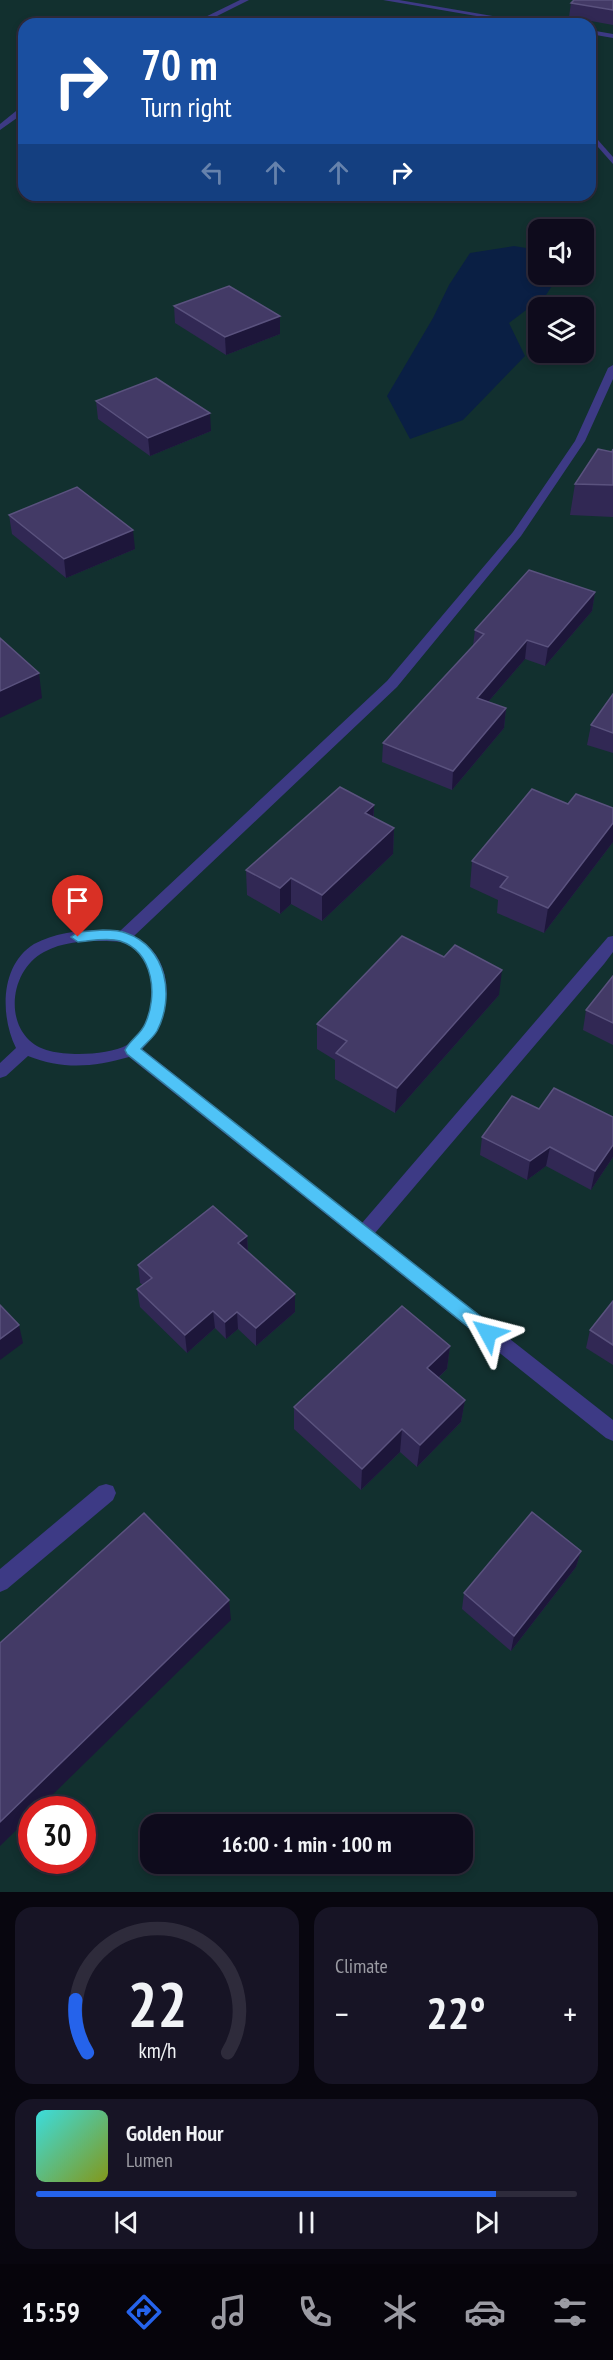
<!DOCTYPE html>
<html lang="en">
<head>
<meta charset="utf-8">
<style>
	body { margin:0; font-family:"PT Sans Narrow",sans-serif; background:#171425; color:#f1f3f6; height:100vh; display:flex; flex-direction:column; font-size:22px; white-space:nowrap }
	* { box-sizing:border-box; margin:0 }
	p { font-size:20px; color:#9b9ba3 }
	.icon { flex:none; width:33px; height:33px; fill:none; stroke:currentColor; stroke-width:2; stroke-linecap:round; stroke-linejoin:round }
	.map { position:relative; height:1892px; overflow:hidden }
	.panel { display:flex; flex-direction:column; gap:15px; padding:15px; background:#08060f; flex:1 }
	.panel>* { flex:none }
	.hud { position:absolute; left:18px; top:18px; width:578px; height:183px; border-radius:18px; box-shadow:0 3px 9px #0003,0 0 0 2px #2e2b3b; background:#1a4fa0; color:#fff; overflow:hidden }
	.tools { position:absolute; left:528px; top:219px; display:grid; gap:12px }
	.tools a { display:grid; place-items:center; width:66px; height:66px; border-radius:12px; background:#0e0b1c; box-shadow:0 3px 9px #0003,0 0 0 2px #2e2b3b; font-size:30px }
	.speed { position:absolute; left:18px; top:1796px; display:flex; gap:12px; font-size:30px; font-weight:700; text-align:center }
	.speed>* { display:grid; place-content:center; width:78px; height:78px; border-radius:50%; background:#0e0b1c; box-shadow:0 3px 9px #0003,0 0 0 2px #2e2b3b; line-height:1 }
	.speed .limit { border:9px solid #d22; background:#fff; color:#111 }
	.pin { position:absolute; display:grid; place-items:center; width:51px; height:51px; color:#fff; margin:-62px -26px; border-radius:50% 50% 50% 0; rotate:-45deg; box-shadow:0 0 6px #0007 }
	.pin .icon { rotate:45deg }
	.me { position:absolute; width:66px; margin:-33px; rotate:308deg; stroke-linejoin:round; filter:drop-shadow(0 0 4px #0008) }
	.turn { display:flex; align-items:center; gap:21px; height:126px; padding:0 24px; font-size:27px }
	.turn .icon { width:78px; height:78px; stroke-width:2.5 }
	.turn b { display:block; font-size:42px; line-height:51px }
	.lanes { display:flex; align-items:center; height:57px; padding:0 24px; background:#0003; justify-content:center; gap:30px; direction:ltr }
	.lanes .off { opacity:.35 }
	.big { font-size:45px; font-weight:800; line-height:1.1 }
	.panel .tile { flex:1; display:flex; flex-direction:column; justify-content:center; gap:9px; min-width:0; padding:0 21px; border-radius:18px; background:#171425 }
	.panel .dial { align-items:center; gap:0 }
	.dial svg { height:156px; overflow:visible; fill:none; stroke:#2e2b3b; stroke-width:7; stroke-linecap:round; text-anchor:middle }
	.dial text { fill:#f1f3f6; stroke:none }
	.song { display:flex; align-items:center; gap:18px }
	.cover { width:72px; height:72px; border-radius:9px; background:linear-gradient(135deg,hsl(180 70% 55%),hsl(70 70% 35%)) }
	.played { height:6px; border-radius:3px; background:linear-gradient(90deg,#2563eb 85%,#2e2b3b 85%) }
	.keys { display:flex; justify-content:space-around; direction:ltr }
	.heat { display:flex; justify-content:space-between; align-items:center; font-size:33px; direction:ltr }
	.panel .tiles { flex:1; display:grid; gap:15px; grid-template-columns:1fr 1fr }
	.tile:last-child { grid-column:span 2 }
	.trip { position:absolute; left:140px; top:1814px; width:333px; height:60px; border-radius:18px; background:#0e0b1c; box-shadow:0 3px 9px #0003,0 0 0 2px #2e2b3b; font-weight:800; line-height:60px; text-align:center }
	.dock { display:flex; height:96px; justify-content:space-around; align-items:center; background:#06040b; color:#9b9ba3 }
	.dock .icon { width:42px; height:42px }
	.dock .selected { color:#2563eb }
	.dock b { font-size:27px; color:#f1f3f6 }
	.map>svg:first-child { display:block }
</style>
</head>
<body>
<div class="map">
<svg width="613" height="1892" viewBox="0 0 613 1892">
	<rect width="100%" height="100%" fill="#130f26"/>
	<path fill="#12302f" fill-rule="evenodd" d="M 0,0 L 613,0 L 613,1892 L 0,1892 ZM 24,24 L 590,24 L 590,195 L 24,195 ZM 538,230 L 584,230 L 584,274 L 538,274 ZM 538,308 L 584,308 L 584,352 L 538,352 ZM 32,1809 L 82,1809 L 82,1860 L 32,1860 ZM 150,1824 L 462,1824 L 462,1863 L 150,1863 Z"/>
	<path fill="#0a1f44" d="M 514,246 L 538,250 L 538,274 L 559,275 L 546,295 L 509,323 L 525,356 L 463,420 L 410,439 L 387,396 L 433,318 L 449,285 L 470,253 Z"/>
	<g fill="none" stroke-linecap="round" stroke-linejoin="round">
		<g fill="#3d3a85" fill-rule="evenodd">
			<path d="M 240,0 L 249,0 L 201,24 L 191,24 Z"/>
			<path d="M 383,0 L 399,0 L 540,24 L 523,24 Z"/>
			<path d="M 590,30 L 613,34 L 613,38 L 590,34 Z"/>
			<path d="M 21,107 L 24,107 L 24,113 L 0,130 L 0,124 Z"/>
			<path d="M 590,131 L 613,157 L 613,164 L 590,138 Z"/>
			<path d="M 613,365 L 613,379 L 585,441 L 521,536 L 397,687 L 134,936 C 178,959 174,1017 142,1049 L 362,1223 L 608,937 L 613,936 L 613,952 L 604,964 L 375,1233 L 613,1420 L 613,1441 L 606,1438 L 129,1057 C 94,1067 63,1070 28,1056 L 6,1076 L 0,1078 L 0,1063 L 16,1048 C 0,1016 0,965 34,944 C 60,930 91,929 120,931 L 387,681 L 513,532 L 575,441 L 608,368 ZM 102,941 C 108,941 115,941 121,942 C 162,954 161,1025 127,1045 C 109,1055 70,1056 50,1051 C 3,1040 5,973 44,952 C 62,942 83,941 102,941 Z"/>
			<path d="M 106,1484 L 113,1486 L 116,1493 L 113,1500 L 7,1589 L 0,1592 L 0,1569 L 99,1486 Z"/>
		</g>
	</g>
	<g fill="#312854">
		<path d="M 613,0 L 613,25 L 569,17 L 571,3 Z"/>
		<path d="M 174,306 L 280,334 L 226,355 L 175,323 Z"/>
		<path d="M 96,401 L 211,431 L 150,456 L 98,419 Z"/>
		<path d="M 613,449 L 613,517 L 570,515 L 575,484 L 612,452 Z"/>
		<path d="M 9,515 L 135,549 L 66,578 L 12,534 Z"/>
		<path d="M 595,592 L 592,611 L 545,666 L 525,659 L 488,702 L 506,708 L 504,728 L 452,790 L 382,762 L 383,743 L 473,646 L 475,630 Z"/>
		<path d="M 613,694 L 613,753 L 587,745 L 591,725 Z"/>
		<path d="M 568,804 L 613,808 L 613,842 L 544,933 L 497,913 L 498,900 L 470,887 L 472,861 Z"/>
		<path d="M 374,805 L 374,818 L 394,828 L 393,854 L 322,921 L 291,904 L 280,914 L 247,895 L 246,870 Z"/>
		<path d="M 613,976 L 613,1045 L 583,1030 L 586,1010 Z"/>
		<path d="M 499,995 L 395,1113 L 335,1079 L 335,1060 L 317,1049 L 317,1024 Z"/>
		<path d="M 539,1109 L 613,1117 L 613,1157 L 591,1190 L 546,1166 L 527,1180 L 480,1155 L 482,1137 Z"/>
		<path d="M 247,1236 L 248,1252 L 295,1294 L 295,1312 L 256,1346 L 238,1329 L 226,1339 L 215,1328 L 187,1353 L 140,1307 L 137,1289 L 143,1285 L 140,1283 L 138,1265 Z"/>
		<path d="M 613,1301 L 613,1365 L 586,1348 L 590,1330 Z"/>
		<path d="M 450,1346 L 447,1369 L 439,1377 L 465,1400 L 461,1422 L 417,1467 L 400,1452 L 361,1490 L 294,1429 L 294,1407 Z"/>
		<path d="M 581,1551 L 576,1567 L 511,1651 L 462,1609 L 464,1593 Z"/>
	</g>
	<g fill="#1d163a">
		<path d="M 280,316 L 280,334 L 226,355 L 225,337 Z"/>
		<path d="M 210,413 L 211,431 L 150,456 L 148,438 Z"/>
		<path d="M 133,530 L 135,549 L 66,578 L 64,559 Z"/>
		<path d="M 595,592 L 592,611 L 545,666 L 548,647 Z"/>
		<path d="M 527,640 L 525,659 L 475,717 L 477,698 Z"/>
		<path d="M 39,673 L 42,698 L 0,718 L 0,691 Z"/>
		<path d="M 506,708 L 504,728 L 452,790 L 453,771 Z"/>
		<path d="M 374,805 L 373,831 L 365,813 Z"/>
		<path d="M 613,823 L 613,842 L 544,933 L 548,908 Z"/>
		<path d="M 394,828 L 393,854 L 322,921 L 322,895 Z"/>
		<path d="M 291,878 L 291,904 L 280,914 L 280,888 Z"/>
		<path d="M 502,970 L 499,995 L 395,1113 L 397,1088 Z"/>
		<path d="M 613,1145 L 613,1157 L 591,1190 L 595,1171 Z"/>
		<path d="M 550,1147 L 546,1166 L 527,1180 L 530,1161 Z"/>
		<path d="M 247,1236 L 248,1254 L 238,1243 Z"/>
		<path d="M 295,1294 L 295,1312 L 256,1346 L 256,1328 Z"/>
		<path d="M 213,1311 L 215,1328 L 187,1353 L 185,1335 Z"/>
		<path d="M 237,1312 L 238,1329 L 226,1339 L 225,1322 Z"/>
		<path d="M 19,1325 L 23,1343 L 0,1360 L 0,1339 Z"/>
		<path d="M 450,1346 L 447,1369 L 425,1390 L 427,1368 Z"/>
		<path d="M 465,1400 L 461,1422 L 417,1467 L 420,1445 Z"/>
		<path d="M 402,1429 L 400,1452 L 361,1490 L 362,1469 Z"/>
		<path d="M 581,1551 L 576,1567 L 511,1651 L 514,1636 Z"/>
		<path d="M 229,1600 L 231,1620 L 38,1809 L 32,1809 L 32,1815 L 0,1846 L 0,1822 Z"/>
	</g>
	<g fill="#433a66" stroke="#5a527e" stroke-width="1.5">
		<path d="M 574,0 L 613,0 L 613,10 L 571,3 Z"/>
		<path d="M 229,286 L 280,316 L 225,337 L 174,306 Z"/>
		<path d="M 156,378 L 210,413 L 148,438 L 96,401 Z"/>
		<path d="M 598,449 L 612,452 L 613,449 L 613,485 L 575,484 Z"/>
		<path d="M 77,487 L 133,530 L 64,559 L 9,515 Z"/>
		<path d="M 529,570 L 595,592 L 548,647 L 527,640 L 477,698 L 506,708 L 453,771 L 383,743 L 484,634 L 475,630 Z"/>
		<path d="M 0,638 L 39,673 L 0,691 Z"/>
		<path d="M 613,694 L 613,733 L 591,725 Z"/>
		<path d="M 340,787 L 374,805 L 365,813 L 394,828 L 322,895 L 291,878 L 280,888 L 246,870 Z"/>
		<path d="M 532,789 L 568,804 L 576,794 L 613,808 L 613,823 L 548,908 L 500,887 L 508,877 L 472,861 Z"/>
		<path d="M 402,936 L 444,957 L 455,945 L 502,970 L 397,1088 L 336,1053 L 347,1041 L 317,1024 Z"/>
		<path d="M 613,976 L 613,1023 L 586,1010 Z"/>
		<path d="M 554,1088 L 613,1117 L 613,1145 L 595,1171 L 550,1147 L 530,1161 L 482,1137 L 512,1096 L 539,1109 Z"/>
		<path d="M 213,1206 L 247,1236 L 238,1243 L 295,1294 L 256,1328 L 237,1312 L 225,1322 L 213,1311 L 185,1335 L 137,1289 L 152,1278 L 138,1265 Z"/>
		<path d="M 613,1301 L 613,1345 L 590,1330 Z"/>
		<path d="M 0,1305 L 19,1325 L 0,1339 Z"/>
		<path d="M 402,1306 L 450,1346 L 427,1368 L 465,1400 L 420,1445 L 402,1429 L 362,1469 L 294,1407 Z"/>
		<path d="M 532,1512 L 581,1551 L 514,1636 L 464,1593 Z"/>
		<path d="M 144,1513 L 229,1600 L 0,1822 L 0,1643 Z"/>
	</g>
	<path fill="#4fc3f7" stroke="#337fa1" stroke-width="1.5" d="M 103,930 C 111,930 119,930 126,933 C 167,947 175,997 157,1031 C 153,1038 146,1043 141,1049 L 494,1327 L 496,1333 L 494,1338 L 488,1340 L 482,1338 L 127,1054 L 125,1050 C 130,1040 141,1034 145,1024 C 158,996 154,952 120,941 C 107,937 91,941 78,942 L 71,937 L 78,932 Z"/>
</svg>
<div class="tools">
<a><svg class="icon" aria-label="sound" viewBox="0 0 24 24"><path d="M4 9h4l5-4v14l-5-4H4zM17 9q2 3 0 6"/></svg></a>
<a><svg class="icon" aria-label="layers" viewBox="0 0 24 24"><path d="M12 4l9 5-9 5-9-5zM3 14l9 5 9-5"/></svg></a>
</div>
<div class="speed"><div class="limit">30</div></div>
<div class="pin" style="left:78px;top:937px;background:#d93025"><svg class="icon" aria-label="arrive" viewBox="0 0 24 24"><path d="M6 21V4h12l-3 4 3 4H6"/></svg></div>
<svg class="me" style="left:488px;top:1333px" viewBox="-20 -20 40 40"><path d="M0-17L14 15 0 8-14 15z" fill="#4fc3f7" stroke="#fff" stroke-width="4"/></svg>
<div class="trip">16:00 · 1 min · 100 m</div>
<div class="hud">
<div class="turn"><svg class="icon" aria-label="right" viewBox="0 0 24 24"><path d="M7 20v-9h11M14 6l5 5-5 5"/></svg><div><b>70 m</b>Turn right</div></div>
<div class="lanes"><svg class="icon off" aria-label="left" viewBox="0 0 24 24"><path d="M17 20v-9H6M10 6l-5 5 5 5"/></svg><svg class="icon off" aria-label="ahead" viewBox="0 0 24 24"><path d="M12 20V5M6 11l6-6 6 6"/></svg><svg class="icon off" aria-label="ahead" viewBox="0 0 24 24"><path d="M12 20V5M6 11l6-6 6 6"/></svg><svg class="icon" aria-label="right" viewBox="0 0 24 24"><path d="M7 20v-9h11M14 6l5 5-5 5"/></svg></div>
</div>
</div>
<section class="panel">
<div class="tiles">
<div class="tile dial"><svg viewBox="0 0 100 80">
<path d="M14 69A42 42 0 1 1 86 69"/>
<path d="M14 69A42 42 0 0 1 8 42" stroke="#2563eb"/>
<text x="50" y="56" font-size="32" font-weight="700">22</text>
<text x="50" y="72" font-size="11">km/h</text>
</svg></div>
<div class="tile"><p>Climate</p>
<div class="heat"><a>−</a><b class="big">22°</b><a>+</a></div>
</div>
<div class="tile">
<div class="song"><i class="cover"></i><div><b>Golden Hour</b><p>Lumen</p></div></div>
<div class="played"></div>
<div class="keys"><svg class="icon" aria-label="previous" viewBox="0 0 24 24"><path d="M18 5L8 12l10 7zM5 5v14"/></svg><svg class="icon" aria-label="pause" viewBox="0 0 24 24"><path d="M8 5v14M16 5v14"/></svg><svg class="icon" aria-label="next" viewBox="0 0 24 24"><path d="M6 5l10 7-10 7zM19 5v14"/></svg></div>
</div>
</div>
</section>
<nav class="dock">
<b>15:59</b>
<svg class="icon selected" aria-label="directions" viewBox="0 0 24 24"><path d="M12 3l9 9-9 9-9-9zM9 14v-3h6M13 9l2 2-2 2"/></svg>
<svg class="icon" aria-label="music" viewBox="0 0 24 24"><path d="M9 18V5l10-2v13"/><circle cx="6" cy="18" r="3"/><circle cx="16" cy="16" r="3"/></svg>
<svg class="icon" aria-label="phone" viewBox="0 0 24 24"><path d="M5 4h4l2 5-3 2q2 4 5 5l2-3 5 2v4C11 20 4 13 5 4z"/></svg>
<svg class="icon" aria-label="climate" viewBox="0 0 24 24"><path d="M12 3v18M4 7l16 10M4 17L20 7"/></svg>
<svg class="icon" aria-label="car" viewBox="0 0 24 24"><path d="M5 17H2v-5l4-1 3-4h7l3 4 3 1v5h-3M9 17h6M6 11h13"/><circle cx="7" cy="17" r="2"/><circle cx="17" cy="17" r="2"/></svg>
<svg class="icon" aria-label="filters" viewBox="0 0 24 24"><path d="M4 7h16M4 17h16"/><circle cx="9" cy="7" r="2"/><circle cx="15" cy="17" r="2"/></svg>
</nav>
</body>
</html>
